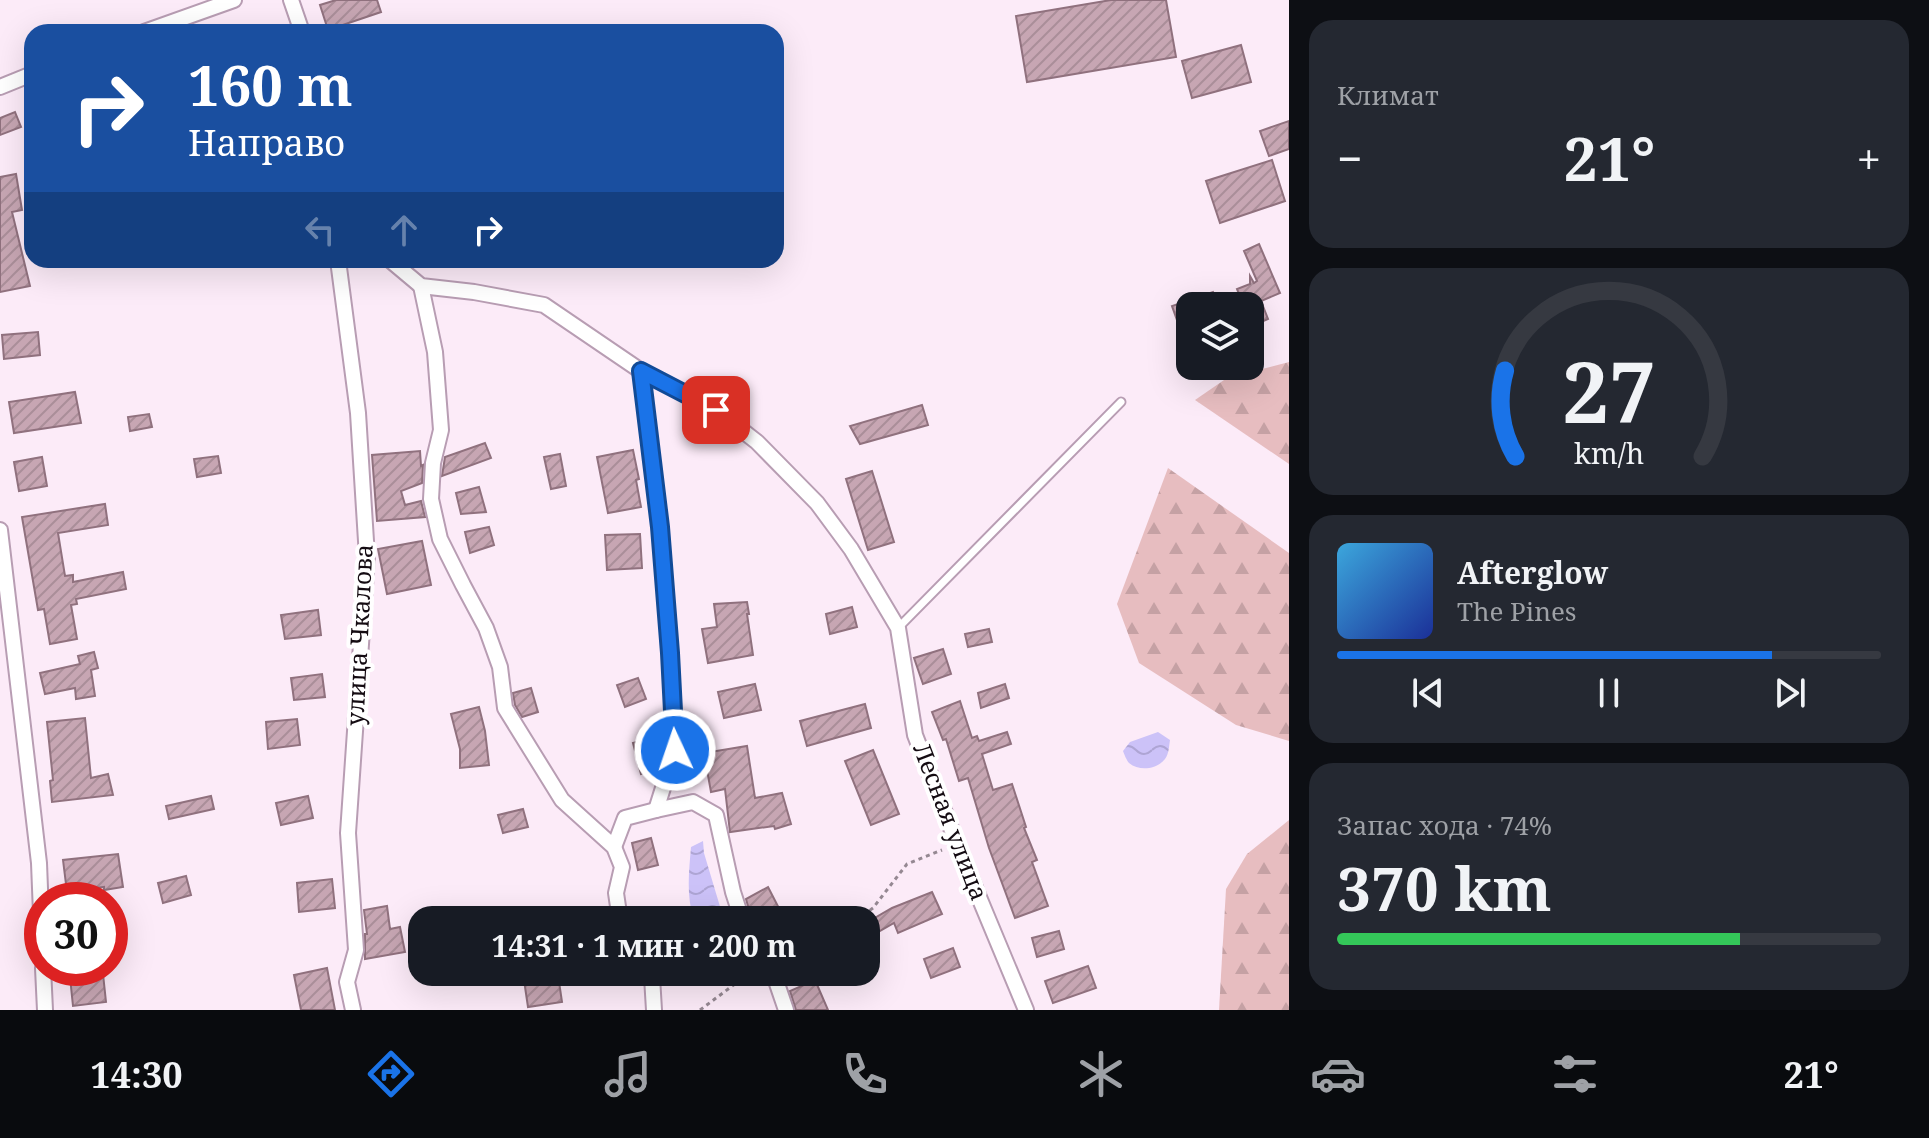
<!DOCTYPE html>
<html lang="ru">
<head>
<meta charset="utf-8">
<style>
	body { margin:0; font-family:"Noto Serif",serif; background:#242831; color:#f1f3f6; height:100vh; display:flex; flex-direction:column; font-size:30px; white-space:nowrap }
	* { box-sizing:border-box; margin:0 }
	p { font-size:26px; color:#9ea1a6 }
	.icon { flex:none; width:44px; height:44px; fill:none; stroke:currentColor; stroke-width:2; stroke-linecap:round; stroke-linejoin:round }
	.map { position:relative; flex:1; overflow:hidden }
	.side { display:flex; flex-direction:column; gap:20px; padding:20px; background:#0d0f14; width:640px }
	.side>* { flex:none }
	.top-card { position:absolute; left:24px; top:24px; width:760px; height:244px; border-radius:24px; box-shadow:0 8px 32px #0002; background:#1a4fa0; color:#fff; overflow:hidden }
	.tools { position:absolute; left:1176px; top:292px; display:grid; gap:16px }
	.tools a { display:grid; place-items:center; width:88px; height:88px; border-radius:16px; background:#171b24; box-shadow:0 8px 32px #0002; font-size:40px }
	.speed { position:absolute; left:24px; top:882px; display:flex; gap:16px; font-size:40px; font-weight:700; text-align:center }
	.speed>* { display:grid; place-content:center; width:104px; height:104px; border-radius:50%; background:#171b24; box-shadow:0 8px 32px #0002; line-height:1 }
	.speed .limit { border:12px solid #d22; background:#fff; color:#111 }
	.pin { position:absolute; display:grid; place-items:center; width:68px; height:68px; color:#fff; margin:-34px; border-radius:16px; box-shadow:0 4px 12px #0006 }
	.me { position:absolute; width:88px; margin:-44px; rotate:357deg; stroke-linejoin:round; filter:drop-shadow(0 0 6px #0008) }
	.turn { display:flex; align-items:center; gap:28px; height:168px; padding:0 32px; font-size:36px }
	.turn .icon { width:104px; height:104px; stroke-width:2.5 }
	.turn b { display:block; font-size:56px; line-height:68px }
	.lanes { display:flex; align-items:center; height:76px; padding:0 32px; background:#0003; justify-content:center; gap:40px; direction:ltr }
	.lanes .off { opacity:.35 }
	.big { font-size:60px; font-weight:700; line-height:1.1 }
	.side .tile { flex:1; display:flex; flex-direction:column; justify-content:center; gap:12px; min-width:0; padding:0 28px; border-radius:24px; background:#242831 }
	.side .dial { align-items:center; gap:0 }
	.dial svg { height:208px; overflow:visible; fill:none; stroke:#363941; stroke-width:7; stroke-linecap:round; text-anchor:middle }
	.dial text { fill:#f1f3f6; stroke:none }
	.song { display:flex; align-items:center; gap:24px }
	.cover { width:96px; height:96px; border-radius:12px; background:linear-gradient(135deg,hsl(200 70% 55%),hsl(230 70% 35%)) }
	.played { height:8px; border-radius:4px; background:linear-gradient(90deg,#1a73e8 80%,#363941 80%) }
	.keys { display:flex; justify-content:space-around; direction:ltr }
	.heat { display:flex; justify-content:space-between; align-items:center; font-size:44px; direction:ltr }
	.charge { height:12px; border-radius:6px; background:linear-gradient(90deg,#34c759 74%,#363941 0) }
	.trip { position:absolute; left:408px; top:906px; width:472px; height:80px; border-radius:24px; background:#171b24; box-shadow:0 8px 32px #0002; font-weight:700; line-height:80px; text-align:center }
	.tab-bar { display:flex; height:128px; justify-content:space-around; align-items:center; background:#090b0e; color:#9ea1a6 }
	.tab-bar .icon { width:56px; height:56px }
	.tab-bar .on { color:#1a73e8 }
	.tab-bar b { font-size:36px; color:#f1f3f6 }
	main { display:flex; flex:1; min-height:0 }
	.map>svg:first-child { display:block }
</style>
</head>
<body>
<main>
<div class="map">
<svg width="1289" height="1010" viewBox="0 0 1289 1010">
	<defs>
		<pattern id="forest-firs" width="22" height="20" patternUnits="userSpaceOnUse" patternTransform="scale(2)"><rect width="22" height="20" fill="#e7bdc0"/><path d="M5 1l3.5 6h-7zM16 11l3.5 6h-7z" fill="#c5a1a4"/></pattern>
		<pattern id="water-waves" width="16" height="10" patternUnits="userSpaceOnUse" patternTransform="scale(2)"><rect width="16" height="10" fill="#ccc2f8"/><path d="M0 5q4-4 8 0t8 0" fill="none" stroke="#aea5d4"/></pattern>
		<pattern id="building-hatch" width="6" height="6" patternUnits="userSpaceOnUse" patternTransform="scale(2)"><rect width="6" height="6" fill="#c7a6b3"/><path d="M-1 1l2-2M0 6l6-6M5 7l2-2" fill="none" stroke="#aa8e99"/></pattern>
	</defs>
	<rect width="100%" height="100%" fill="#fcebf8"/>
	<g fill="url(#forest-firs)">
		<path d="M 1289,362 L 1289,464 L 1195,400 L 1227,378 Z"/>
		<path d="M 1168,468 L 1289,553 L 1289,741 L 1236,725 L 1139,663 L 1117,604 Z"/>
		<path d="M 1289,820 L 1289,1010 L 1219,1010 L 1226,889 L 1247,854 Z"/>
	</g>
	<g fill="url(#water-waves)">
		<path d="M 1158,732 L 1170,740 C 1169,746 1169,754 1165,759 C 1157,769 1140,772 1129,763 C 1127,761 1124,754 1123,751 L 1130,742 Z"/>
		<path d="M 703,841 L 704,853 L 724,920 L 694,920 C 686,896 689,871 691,847 Z"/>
	</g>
	<g fill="url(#building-hatch)" stroke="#90717e" stroke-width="2">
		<path d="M 336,0 L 377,0 L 381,12 L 328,30 L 320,5 Z"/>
		<path d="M 1111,0 L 1166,0 L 1176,57 L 1027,82 L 1016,16 Z"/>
		<path d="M 1241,45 L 1251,82 L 1192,98 L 1182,61 Z"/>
		<path d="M 15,112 L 21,127 L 0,135 L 0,118 Z"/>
		<path d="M 1289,121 L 1289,149 L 1269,156 L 1260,131 Z"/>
		<path d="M 1272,160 L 1285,201 L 1220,223 L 1206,181 Z"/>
		<path d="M 16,174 L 22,210 L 12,212 L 30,286 L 0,292 L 0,177 Z"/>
		<path d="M 1259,244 L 1280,293 L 1261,301 L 1268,319 L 1250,327 L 1250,306 L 1244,306 L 1237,289 L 1250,284 L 1250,276 L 1254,283 L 1257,281 L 1244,251 Z"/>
		<path d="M 1213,292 L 1218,306 L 1190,306 L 1190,351 L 1188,351 L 1172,306 Z"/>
		<path d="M 38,332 L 40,355 L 4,359 L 2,335 Z"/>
		<path d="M 75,392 L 81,423 L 14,433 L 9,402 Z"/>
		<path d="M 922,405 L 928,425 L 860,444 L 850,426 Z"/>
		<path d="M 149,414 L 152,427 L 130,431 L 128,417 Z"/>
		<path d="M 485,443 L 491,458 L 442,476 L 445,457 Z"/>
		<path d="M 633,450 L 639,479 L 636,480 L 641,507 L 608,513 L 597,457 Z"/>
		<path d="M 420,451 L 421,466 L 423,465 L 422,483 L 401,491 L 405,505 L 421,501 L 425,517 L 377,521 L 372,455 Z"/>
		<path d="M 560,454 L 566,486 L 551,489 L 544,457 Z"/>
		<path d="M 218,456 L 221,473 L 197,477 L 194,459 Z"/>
		<path d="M 42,457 L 47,486 L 19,491 L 14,462 Z"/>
		<path d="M 872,471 L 894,542 L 868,550 L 846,479 Z"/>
		<path d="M 479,487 L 486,512 L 461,514 L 456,493 Z"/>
		<path d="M 105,504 L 108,525 L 58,533 L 65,576 L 73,575 L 73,582 L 123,572 L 126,589 L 76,599 L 77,604 L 71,605 L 77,639 L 50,644 L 44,609 L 38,610 L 22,517 Z"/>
		<path d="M 489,527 L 494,545 L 470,553 L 465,532 Z"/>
		<path d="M 640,534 L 642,568 L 607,570 L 605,535 Z"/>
		<path d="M 422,541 L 431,585 L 387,594 L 378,549 Z"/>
		<path d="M 747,602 L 749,614 L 747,614 L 753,655 L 708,663 L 702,629 L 717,627 L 714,604 Z"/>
		<path d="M 852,607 L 857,627 L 830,634 L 826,614 Z"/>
		<path d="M 318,610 L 321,635 L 285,639 L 281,615 Z"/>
		<path d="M 989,629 L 992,642 L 968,647 L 965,634 Z"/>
		<path d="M 943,649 L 951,674 L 923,684 L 914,658 Z"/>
		<path d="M 94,652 L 98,668 L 91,670 L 95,696 L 76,699 L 75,688 L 45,694 L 40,673 L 80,664 L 78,656 Z"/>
		<path d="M 322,674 L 325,697 L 294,700 L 291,678 Z"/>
		<path d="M 638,678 L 646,699 L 625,707 L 617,685 Z"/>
		<path d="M 755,684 L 761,710 L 724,718 L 718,692 Z"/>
		<path d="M 1005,684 L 1009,698 L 981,708 L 978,693 Z"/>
		<path d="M 531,688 L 538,712 L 522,717 L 515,705 L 513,693 Z"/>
		<path d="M 960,701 L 972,738 L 977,736 L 979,741 L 1007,732 L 1011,744 L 982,754 L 993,790 L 1012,784 L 1026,827 L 1024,828 L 1037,860 L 1032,862 L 1048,906 L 1015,918 L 989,848 L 968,778 L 959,781 L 946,739 L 943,740 L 932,712 Z"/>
		<path d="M 865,704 L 871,728 L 807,746 L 800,721 Z"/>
		<path d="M 479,707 L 485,731 L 489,765 L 460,768 L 460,749 L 451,714 Z"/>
		<path d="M 85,718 L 91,778 L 108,774 L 113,795 L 52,802 L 50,781 L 53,780 L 47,722 Z"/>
		<path d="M 297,719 L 300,745 L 268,749 L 266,722 Z"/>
		<path d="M 660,736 L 664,752 L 658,770 L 641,774 L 633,743 Z"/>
		<path d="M 747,746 L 755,798 L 782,793 L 791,824 L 775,829 L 774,826 L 730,832 L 725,789 L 711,792 L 704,753 Z"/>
		<path d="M 873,750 L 899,814 L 871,825 L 845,761 Z"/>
		<path d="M 211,796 L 214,809 L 169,819 L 166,806 Z"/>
		<path d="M 308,796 L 313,818 L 281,825 L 276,803 Z"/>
		<path d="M 523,809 L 528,827 L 503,833 L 498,815 Z"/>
		<path d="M 651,838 L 658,865 L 638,870 L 632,843 Z"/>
		<path d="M 118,854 L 123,887 L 104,890 L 104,887 L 67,892 L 63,860 Z"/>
		<path d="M 186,876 L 191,895 L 163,903 L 158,883 Z"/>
		<path d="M 332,879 L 335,908 L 299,912 L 297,883 Z"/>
		<path d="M 768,887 L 785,920 L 752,920 L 746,899 Z"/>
		<path d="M 932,892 L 942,914 L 898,933 L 894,923 L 866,939 L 866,923 L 892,908 Z"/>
		<path d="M 387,906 L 390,929 L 400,927 L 405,952 L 365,959 L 365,934 L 367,934 L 364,910 Z"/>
		<path d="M 1059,931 L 1064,949 L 1037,957 L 1032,938 Z"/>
		<path d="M 953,948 L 960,967 L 931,978 L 924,959 Z"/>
		<path d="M 1088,966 L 1096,988 L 1053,1003 L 1045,981 Z"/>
		<path d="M 327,968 L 335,1010 L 301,1010 L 294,975 Z"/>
		<path d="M 103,974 L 106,1002 L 73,1006 L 70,977 Z"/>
		<path d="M 558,975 L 562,1002 L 528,1007 L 524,980 Z"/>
		<path d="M 815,980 L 828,1010 L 796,1010 L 790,991 Z"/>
	</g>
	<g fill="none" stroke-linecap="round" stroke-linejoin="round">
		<defs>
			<path id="lane" d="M 898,628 L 1121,402"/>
			<g id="street">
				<path d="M 291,0 L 302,32"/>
				<path d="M 144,32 L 234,0"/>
				<path d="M 0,87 L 32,74"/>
				<path d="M 338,260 L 358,413 L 367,557 L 348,833 L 356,950 L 347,982 L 353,1010"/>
				<path d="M 390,260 L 421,286 L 474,292 L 544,305 L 641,371 L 716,410 L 757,442 L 817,503 L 851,549 L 898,628 L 915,735 L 961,854 L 1026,1010"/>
				<path d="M 421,286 L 435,352 L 441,430 L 433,463 L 431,499 L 440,539 L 463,585 L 486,628 L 500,667 L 505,708 L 562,800 L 614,847 L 622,867 L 616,893 L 620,920"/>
				<path d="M 641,371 L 660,527 L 670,653 L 675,750 L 656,810 L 693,802 L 716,815 L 733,892 L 742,920"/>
				<path d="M 0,530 L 39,863 L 42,939"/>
				<path d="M 614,847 L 625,818 L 656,810"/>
				<path d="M 43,968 L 45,1010"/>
				<path d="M 649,972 L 652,977 L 654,1010"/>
				<path d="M 773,972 L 786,1010"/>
			</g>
		</defs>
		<use href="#lane" stroke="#b89db3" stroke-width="11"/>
		<use href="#street" stroke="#b89db3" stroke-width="18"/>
		<g stroke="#958892" stroke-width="3" stroke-dasharray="4 4" stroke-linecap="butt">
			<path d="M 857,920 L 873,908 L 907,864 L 942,850"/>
			<path d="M 700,1010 L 739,981 L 758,973"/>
		</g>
		<use href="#lane" stroke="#fff" stroke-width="7"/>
		<use href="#street" stroke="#fff" stroke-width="14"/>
	</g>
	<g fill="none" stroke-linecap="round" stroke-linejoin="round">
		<defs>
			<path id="route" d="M 675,750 L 670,653 L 660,527 L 641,371 L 716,410"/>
		</defs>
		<use href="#route" stroke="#114b97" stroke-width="20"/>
		<use href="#route" stroke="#1a73e8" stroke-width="14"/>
	</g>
	<g text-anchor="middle" stroke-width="8" stroke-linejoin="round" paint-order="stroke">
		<g font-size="24" fill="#140b12" stroke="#fff">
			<text transform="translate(360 635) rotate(-87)" y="8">улица Чкалова</text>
			<text transform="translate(950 822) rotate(69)" y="8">Лесная улица</text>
		</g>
	</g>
</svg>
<div class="tools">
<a><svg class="icon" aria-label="layers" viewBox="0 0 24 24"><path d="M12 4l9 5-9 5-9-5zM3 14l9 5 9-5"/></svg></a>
</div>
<div class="speed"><div class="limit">30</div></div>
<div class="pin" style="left:716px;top:410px;background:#d93025"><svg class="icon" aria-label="arrive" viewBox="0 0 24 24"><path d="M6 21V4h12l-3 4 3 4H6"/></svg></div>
<svg class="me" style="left:675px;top:750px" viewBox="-20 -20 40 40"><circle r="17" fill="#1a73e8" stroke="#fff" stroke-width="3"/><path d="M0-11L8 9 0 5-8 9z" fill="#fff"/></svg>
<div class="trip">14:31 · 1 мин · 200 m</div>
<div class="top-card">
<div class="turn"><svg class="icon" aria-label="right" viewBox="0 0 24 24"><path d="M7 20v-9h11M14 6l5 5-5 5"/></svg><div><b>160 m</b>Направо</div></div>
<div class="lanes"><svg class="icon off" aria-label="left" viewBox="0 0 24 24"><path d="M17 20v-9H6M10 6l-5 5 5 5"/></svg><svg class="icon off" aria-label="ahead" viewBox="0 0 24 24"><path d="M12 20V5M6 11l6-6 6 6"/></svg><svg class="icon" aria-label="right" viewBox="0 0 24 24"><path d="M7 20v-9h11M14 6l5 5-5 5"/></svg></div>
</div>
</div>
<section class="side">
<div class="tile"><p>Климат</p>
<div class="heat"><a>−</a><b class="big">21°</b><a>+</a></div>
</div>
<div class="tile dial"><svg viewBox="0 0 100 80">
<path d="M14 69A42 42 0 1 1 86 69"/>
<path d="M14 69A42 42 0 0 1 10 36" stroke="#1a73e8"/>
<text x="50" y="56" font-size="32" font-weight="700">27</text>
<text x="50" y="72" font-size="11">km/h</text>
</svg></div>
<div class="tile">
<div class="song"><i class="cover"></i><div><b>Afterglow</b><p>The Pines</p></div></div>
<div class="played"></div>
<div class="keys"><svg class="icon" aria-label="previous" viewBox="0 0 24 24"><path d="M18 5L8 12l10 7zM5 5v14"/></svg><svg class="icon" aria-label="pause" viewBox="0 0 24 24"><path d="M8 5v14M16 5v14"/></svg><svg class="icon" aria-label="next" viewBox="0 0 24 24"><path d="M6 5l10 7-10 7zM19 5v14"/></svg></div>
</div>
<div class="tile"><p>Запас хода · 74%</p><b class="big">370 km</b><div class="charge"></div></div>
</section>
</main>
<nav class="tab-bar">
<b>14:30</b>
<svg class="icon on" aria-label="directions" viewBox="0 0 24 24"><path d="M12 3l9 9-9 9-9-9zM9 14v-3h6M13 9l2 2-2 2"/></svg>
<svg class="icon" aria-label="music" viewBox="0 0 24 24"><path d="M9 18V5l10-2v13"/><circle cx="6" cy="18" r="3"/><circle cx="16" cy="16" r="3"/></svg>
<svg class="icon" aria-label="phone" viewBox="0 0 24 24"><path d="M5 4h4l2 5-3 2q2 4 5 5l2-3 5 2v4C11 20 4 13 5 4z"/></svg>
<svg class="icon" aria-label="climate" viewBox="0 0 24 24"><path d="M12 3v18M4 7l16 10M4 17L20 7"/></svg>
<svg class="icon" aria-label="car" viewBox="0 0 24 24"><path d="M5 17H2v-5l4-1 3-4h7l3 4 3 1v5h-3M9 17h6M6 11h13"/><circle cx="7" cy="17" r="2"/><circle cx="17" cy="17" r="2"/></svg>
<svg class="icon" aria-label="filters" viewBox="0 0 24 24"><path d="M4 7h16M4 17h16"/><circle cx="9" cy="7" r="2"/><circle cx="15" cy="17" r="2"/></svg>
<b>21°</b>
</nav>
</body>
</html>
